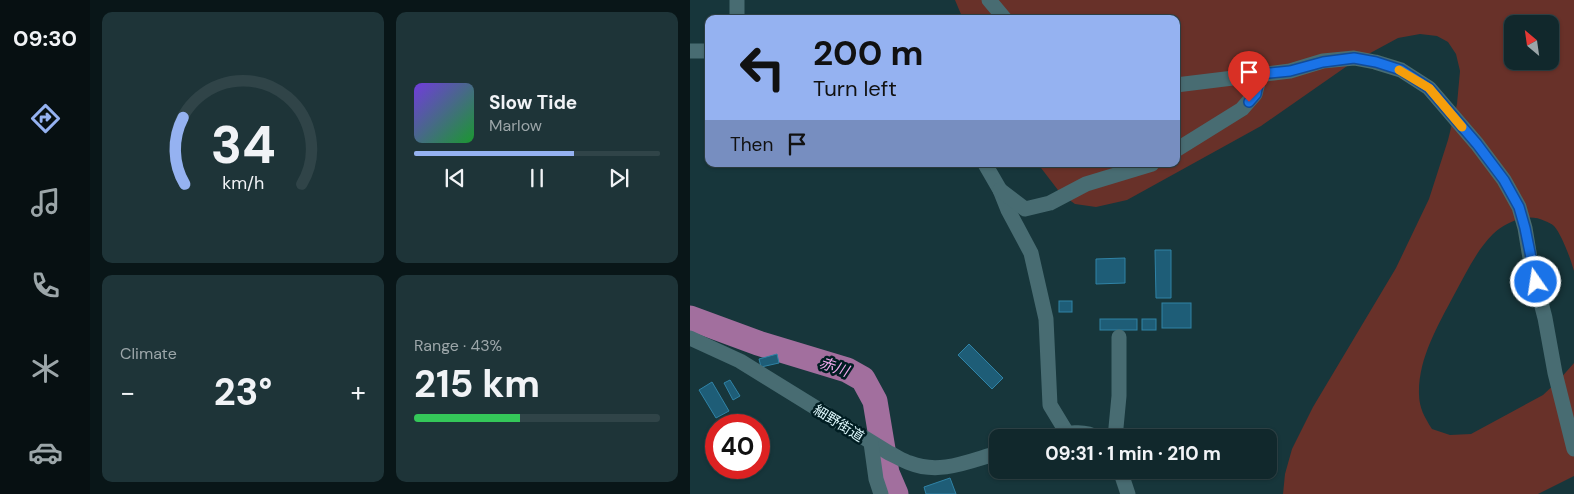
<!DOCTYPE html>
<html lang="en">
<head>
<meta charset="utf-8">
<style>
	body { margin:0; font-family:"DM Sans","Noto Sans JP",sans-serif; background:#1e3438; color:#f1f3f6; height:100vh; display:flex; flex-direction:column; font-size:19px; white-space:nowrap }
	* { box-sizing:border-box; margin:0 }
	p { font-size:16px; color:#9ca6a9 }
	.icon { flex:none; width:28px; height:28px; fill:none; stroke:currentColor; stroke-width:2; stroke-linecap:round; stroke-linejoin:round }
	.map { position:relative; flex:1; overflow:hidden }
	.details { display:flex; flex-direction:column; gap:12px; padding:12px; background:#091618; width:600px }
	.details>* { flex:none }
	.top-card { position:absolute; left:15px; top:15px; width:475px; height:152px; border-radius:10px; box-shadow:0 1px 4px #0004,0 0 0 1px #304448; background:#95b2f1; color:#111; overflow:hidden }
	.needle { width:32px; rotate:331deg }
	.tools { position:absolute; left:814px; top:15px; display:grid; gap:10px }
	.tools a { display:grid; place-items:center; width:55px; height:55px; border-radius:10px; background:#11282c; box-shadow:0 1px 4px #0004,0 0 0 1px #304448; font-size:25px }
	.speed { position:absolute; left:15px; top:414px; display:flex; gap:10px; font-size:25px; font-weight:700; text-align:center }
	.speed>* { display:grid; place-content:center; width:65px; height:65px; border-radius:50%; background:#11282c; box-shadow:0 1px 4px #0004,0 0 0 1px #304448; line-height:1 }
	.speed .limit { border:8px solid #d22; background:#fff; color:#111 }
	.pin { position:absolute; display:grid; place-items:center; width:42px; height:42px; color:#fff; margin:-51px -21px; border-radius:50% 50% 50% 0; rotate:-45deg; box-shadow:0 0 5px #0007 }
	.pin .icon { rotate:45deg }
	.me { position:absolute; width:55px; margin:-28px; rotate:347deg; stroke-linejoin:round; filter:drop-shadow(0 0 4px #0008) }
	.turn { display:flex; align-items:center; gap:18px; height:105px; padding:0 25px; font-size:22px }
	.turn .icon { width:65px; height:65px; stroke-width:2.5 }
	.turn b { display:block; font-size:35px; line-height:42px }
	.then { display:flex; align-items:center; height:48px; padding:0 25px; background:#0003; gap:10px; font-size:19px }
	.big { font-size:38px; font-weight:700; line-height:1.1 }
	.details .widget { flex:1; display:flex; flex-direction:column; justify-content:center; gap:8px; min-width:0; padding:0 18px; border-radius:10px; background:#1e3438 }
	.details .dial { align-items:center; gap:0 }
	.dial svg { height:130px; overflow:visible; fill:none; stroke:#304448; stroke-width:7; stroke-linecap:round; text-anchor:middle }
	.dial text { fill:#f1f3f6; stroke:none }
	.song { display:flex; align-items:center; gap:15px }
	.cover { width:60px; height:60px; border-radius:8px; background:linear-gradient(135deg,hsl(260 70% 55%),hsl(130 70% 35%)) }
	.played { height:5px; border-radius:2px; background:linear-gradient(90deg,#95b2f1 65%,#304448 65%) }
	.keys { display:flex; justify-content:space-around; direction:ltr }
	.heat { display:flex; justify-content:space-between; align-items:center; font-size:28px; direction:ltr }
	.charge { height:8px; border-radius:4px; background:linear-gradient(90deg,#34c759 43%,#304448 0) }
	.details .tiles { flex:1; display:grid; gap:12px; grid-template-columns:repeat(2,1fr) }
	.trip { position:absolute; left:299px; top:429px; width:288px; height:50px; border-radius:10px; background:#11282c; box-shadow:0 1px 4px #0004,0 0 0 1px #304448; font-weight:700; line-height:50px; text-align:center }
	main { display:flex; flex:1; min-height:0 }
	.tab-bar { display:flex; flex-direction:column; width:90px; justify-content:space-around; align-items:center; background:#071012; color:#9ca6a9 }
	.tab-bar .icon { width:35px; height:35px }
	.tab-bar .on { color:#95b2f1 }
	.tab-bar b { font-size:22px; color:#f1f3f6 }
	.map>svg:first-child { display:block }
</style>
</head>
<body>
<main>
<nav class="tab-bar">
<b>09:30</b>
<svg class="icon on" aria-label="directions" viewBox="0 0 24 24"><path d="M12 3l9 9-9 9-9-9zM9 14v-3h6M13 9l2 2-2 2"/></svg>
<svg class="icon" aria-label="music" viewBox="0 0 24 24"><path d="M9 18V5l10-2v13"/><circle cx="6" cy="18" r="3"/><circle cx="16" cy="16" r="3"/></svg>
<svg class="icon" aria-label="phone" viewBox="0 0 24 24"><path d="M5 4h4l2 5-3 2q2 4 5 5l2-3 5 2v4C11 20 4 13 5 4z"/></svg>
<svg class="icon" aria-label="climate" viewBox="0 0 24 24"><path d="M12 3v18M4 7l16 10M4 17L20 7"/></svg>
<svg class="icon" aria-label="car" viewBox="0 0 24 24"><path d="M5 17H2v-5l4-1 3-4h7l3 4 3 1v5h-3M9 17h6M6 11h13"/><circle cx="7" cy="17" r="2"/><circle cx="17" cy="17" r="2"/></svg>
</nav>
<section class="details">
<div class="tiles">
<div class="widget dial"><svg viewBox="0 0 100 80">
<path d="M14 69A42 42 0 1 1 86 69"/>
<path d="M14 69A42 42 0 0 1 13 28" stroke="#95b2f1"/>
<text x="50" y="56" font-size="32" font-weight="700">34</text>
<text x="50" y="72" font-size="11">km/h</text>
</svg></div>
<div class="widget">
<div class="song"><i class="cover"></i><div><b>Slow Tide</b><p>Marlow</p></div></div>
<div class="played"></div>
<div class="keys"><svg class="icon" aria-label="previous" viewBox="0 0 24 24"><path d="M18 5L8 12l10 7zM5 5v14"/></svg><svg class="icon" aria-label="pause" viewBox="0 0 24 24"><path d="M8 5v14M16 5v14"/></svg><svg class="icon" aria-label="next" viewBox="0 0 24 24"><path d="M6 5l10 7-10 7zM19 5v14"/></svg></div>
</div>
<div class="widget"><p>Climate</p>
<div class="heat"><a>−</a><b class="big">23°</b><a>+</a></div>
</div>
<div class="widget"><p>Range · 43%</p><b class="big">215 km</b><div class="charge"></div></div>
</div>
</section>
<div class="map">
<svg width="884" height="494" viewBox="0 0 884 494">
	<rect width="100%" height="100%" fill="#17363b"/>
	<path fill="#683129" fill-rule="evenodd" d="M 265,0 L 884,0 L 884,271 C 881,260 872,235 864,226 C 862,224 858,222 855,221 C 837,212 816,222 803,234 C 786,251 775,275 764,295 C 748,325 728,359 729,394 C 729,408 735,418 742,429 L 760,435 L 781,434 L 853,395 L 869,380 L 884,363 L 884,476 L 848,494 L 593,494 L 595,474 L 602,449 L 623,407 L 706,268 L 739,199 L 758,140 L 767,104 L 770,71 L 766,54 L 758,42 L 747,36 L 730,34 L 708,38 L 660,64 L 571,126 L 437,200 L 406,207 L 385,204 L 371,194 L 348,164 L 486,164 L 486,19 L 273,19 ZM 822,24 L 860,24 L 860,61 L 822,61 Z"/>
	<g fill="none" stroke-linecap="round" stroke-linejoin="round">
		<path stroke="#a26f9e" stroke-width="25" d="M 0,318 L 68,343 L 157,370 L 173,379 L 185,401 L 197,473 L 206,494"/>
	</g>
	<g fill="#1e5d77" stroke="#3083a6">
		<path d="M 465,250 L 481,250 L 481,298 L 466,298 Z"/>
		<path d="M 435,258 L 435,283 L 406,284 L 406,259 Z"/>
		<rect x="369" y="301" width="13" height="11"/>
		<rect x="472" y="303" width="29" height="25"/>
		<rect x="410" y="319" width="37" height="11"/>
		<rect x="452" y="319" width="14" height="11"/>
		<path d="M 279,344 L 313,378 L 302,389 L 268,355 Z"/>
		<path d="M 87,354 L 89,363 L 71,367 L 69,359 Z"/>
		<path d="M 40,380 L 50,396 L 43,400 L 34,383 Z"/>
		<path d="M 22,382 L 39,411 L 26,418 L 9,390 Z"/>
		<path d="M 260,478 L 266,494 L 236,494 L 234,487 Z"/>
	</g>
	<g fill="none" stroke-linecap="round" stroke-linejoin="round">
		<g stroke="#486c72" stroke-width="15">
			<path d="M 47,0 L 47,19"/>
			<path d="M 299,0 L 315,19"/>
			<path d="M 0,51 L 19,51"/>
			<path d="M 486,85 L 600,71 L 633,61 L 664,58 L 685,62 L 711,70 L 739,88 L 787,144 L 814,180 L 829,207 L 835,228 L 841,264 L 855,318 L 865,373 L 884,449"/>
			<path d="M 486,150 L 552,109 L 565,94 L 570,75"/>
			<path d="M 295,164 L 310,190 L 318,210 L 341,253 L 356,319 L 360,405 L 377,433"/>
			<path d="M 310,190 L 335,209 L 360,203 L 396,184 L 462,164"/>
			<path d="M 0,338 L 50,361 L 199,453 C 206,456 213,461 220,463 C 250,475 279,461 308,453"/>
			<path d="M 362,438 C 377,433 393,429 408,438"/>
			<path d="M 425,438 L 429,396 L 429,337"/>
			<path d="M 181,443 L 186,479 L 191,494"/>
			<path d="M 430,470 L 438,494"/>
		</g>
	</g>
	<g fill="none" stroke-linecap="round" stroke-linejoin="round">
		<defs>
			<path id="route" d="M 559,102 L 566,94 L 570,74 L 600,71 L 633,62 L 664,58 L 686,62 L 711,70 L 739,88 L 787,144 L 814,180 L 829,207 L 835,228 L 846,282"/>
		</defs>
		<use href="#route" stroke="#114b97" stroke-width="12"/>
		<use href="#route" stroke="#1a73e8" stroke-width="9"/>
		<path stroke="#f59e0b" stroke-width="9" d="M 709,70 L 739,88 L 772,127"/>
	</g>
	<g text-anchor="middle" stroke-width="5" stroke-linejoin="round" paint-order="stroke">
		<g font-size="14" fill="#def9fd" stroke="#001d22">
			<text transform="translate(149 423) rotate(32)" y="5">細野街道</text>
		</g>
		<g font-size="15" font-style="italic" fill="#f2a9ed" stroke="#001d22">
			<text transform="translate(144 367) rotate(19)" y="5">赤川</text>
		</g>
	</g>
</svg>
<div class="tools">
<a><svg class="needle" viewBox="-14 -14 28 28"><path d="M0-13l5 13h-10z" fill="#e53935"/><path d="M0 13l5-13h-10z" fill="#9ca6a9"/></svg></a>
</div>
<div class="speed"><div class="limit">40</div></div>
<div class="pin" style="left:559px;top:102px;background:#d93025"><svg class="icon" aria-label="arrive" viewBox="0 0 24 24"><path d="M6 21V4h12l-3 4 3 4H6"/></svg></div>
<svg class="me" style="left:846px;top:282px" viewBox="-20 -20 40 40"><circle r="17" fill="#1a73e8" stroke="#fff" stroke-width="3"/><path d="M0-11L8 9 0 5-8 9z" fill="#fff"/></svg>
<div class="trip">09:31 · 1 min · 210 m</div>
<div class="top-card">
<div class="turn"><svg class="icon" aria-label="left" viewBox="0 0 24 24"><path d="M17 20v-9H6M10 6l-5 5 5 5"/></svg><div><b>200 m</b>Turn left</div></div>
<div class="then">Then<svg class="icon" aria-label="arrive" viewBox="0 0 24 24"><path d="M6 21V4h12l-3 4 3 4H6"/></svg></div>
</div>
</div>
</main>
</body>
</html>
